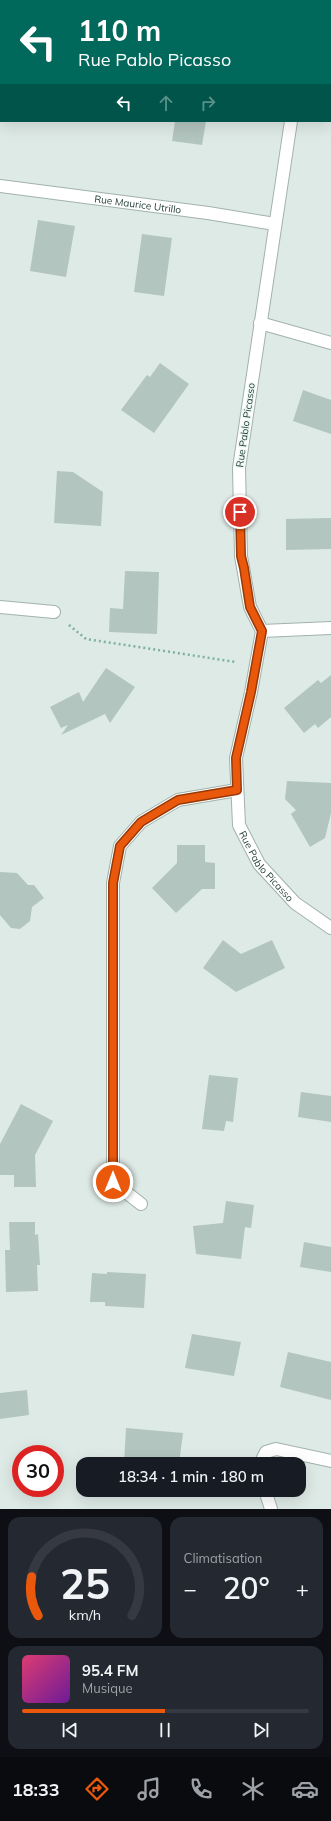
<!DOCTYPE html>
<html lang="fr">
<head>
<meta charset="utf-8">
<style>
	body { margin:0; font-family:Mulish,sans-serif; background:#242831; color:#f1f3f6; height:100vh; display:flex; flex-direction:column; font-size:15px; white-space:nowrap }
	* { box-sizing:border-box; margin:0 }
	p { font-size:13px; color:#9ea1a6 }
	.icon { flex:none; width:22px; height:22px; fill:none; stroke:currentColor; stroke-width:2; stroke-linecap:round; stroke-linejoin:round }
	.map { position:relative; height:1509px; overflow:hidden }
	.panel { display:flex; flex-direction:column; gap:8px; padding:8px; background:#0d0f14; flex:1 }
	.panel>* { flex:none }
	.top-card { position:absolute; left:0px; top:0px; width:331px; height:122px; box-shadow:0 4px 16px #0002; background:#00695c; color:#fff; overflow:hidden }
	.speed { position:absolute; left:12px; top:1445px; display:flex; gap:8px; font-size:20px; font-weight:700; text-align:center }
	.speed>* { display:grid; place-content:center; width:52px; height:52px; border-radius:50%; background:#171b24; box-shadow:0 4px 16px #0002; line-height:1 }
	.speed .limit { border:6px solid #d22; background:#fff; color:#111 }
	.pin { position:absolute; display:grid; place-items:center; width:34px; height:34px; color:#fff; margin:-17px; border:2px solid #fff; border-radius:50%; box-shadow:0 1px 4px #0007 }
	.me { position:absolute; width:44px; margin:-22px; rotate:0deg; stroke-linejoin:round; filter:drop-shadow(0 0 3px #0008) }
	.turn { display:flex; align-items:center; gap:14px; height:84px; padding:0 12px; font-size:18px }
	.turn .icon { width:52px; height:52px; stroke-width:2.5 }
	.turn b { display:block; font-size:28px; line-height:34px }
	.lanes { display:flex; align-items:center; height:38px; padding:0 12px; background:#0003; justify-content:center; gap:20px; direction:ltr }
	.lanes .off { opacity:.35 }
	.big { font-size:30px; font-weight:600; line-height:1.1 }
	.panel .tile { flex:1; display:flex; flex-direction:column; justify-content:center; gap:6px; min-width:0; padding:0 14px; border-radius:12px; background:#242831 }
	.panel .dial { align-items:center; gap:0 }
	.dial svg { height:104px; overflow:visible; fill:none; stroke:#363941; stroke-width:7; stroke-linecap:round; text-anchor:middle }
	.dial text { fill:#f1f3f6; stroke:none }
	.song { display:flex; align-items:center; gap:12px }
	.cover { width:48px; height:48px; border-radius:6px; background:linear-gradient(135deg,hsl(340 70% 55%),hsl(280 70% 35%)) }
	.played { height:4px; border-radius:2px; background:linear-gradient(90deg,#ea580c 50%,#363941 50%) }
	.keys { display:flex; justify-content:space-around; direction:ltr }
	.heat { display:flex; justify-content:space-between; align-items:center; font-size:22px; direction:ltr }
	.panel .tiles { flex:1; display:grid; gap:8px; grid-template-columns:1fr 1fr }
	.tile:last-child { grid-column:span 2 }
	.trip { position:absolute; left:76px; top:1457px; width:230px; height:40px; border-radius:12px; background:#171b24; box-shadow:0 4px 16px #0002; font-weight:600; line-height:40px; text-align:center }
	.tabs { display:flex; height:64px; justify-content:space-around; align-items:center; background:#090b0e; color:#9ea1a6 }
	.tabs .icon { width:28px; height:28px }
	.tabs .selected { color:#ea580c }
	.tabs b { font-size:18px; color:#f1f3f6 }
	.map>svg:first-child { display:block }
</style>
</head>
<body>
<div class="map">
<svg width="331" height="1509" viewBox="0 0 331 1509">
	<rect width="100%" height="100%" fill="#deeae6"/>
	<g fill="#b3c5bf">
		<path d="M 175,121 L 206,121 L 202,145 L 172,141 Z"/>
		<path d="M 38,220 L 75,226 L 66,277 L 30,271 Z"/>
		<path d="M 142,234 L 172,238 L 164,296 L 134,292 Z"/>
		<path d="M 160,363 L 189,384 L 154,433 L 121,410 L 147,375 L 150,377 Z"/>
		<path d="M 303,390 L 331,400 L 331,434 L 293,421 Z"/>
		<path d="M 57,471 L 73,472 L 103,492 L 101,526 L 54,523 Z"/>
		<path d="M 331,518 L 331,549 L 286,550 L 286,519 Z"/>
		<path d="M 125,571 L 159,572 L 157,634 L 109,632 L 110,608 L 123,609 Z"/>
		<path d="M 106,668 L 135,687 L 110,723 L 105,714 L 61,735 L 68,725 L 61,728 L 50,707 L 79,692 L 83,702 Z"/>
		<path d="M 331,675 L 331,717 L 318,728 L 315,724 L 304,733 L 284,708 L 318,680 L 321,683 Z"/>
		<path d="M 287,781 L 331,783 L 331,813 L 325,838 L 310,847 L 291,814 L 296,810 L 285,799 Z"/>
		<path d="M 177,845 L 205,845 L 205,862 L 215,863 L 215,889 L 202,889 L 176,913 L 152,888 L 177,863 Z"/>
		<path d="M 0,872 L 17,873 L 28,885 L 34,885 L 44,898 L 32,907 L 30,921 L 20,929 L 11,928 L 0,915 Z"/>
		<path d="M 223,940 L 241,954 L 272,940 L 285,968 L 236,992 L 203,968 Z"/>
		<path d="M 209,1075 L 238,1078 L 233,1122 L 226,1121 L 224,1131 L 202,1129 Z"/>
		<path d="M 301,1092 L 331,1096 L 331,1122 L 298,1117 Z"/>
		<path d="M 21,1104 L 53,1121 L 35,1155 L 36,1187 L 14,1187 L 14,1175 L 0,1175 L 0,1144 Z"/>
		<path d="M 226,1201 L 254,1205 L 251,1228 L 245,1227 L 241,1259 L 196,1254 L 193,1226 L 223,1223 Z"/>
		<path d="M 9,1222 L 35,1222 L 35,1235 L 38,1234 L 40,1265 L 37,1265 L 38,1291 L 6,1292 L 5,1250 L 10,1250 Z"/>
		<path d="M 304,1242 L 331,1247 L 331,1272 L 300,1267 Z"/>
		<path d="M 107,1272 L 146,1274 L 144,1308 L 105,1306 L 105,1302 L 90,1302 L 92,1273 L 107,1274 Z"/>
		<path d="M 192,1334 L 241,1342 L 234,1376 L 185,1368 Z"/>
		<path d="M 288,1352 L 331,1362 L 331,1400 L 280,1387 Z"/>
		<path d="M 27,1390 L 29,1415 L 0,1419 L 0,1393 Z"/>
		<path d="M 126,1428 L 183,1433 L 179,1464 L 124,1464 Z"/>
	</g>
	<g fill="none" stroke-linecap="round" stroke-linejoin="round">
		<defs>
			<g id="minor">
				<path d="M 307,1 L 307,0"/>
				<path id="s1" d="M 291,121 L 239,468 L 241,556 L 250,607 L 262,631 L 251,692 L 236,758 L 239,825 L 259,864 L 295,903 L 331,928"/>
				<path id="s2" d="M 0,186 L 208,213 L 275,224"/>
				<path d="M 260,323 L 331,343"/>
				<path d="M 0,607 L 54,612"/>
				<path d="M 262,631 L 331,628"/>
				<path d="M 141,1204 L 113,1182 L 113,883 L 120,846 L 141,822 L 178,800 L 237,790"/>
				<path d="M 260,1464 L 266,1452 L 276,1449 L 331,1461"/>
				<path d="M 265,1490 L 271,1509"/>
			</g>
		</defs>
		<use href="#minor" stroke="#a1b2ad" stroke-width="14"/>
		<path stroke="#7eafa3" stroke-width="2.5" stroke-dasharray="2 3" stroke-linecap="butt" d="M 69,625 L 86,639 L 236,662"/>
		<use href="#minor" stroke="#fff" stroke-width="12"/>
	</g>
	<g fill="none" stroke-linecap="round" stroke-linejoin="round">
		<defs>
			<path id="route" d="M 113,1182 L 113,883 L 120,846 L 141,822 L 178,800 L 237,790 L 236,758 L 251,692 L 262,631 L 250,607 L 244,568 L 241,556 L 240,512"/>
		</defs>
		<use href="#route" stroke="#983908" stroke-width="10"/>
		<use href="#route" stroke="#ea580c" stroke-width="7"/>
	</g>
	<g text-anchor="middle" stroke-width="3" stroke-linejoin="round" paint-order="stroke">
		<g font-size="10" fill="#1f3a35" stroke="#eef7f3">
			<text dy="4" stroke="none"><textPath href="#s2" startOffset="139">Rue Maurice Utrillo</textPath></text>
			<text transform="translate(245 425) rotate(-82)" y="4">Rue Pablo Picasso</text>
			<text dy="4" stroke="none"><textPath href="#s1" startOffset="764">Rue Pablo Picasso</textPath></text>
		</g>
	</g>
</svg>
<div class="speed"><div class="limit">30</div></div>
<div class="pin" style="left:240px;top:512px;background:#d93025"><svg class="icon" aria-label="arrive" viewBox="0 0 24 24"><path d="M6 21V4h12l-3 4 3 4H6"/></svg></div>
<svg class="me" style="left:113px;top:1182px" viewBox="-20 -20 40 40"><circle r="17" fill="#ea580c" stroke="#fff" stroke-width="3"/><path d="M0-11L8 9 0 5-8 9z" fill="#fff"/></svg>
<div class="trip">18:34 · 1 min · 180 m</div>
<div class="top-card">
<div class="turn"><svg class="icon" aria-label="left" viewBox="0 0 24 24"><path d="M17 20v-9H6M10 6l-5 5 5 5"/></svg><div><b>110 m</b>Rue Pablo Picasso</div></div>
<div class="lanes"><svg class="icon" aria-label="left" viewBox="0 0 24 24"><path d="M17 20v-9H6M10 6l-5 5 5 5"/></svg><svg class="icon off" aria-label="ahead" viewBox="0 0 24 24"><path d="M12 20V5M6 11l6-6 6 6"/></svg><svg class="icon off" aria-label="right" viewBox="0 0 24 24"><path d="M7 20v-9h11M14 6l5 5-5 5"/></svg></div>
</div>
</div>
<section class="panel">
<div class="tiles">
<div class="tile dial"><svg viewBox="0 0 100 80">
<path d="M14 69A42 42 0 1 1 86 69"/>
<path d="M14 69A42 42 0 0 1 9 39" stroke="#ea580c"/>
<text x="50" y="56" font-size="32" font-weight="700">25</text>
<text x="50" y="72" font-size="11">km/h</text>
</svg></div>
<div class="tile"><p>Climatisation</p>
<div class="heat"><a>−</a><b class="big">20°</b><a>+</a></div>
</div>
<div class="tile">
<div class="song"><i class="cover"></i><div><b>95.4 FM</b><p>Musique</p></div></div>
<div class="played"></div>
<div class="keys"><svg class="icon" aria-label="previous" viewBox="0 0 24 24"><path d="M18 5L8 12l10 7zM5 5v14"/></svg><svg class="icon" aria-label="pause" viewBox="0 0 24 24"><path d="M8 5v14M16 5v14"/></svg><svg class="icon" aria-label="next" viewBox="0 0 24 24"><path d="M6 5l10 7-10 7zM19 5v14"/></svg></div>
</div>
</div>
</section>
<nav class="tabs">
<b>18:33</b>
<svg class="icon selected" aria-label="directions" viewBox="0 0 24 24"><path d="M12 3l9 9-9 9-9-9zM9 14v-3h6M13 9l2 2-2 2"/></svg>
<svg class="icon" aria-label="music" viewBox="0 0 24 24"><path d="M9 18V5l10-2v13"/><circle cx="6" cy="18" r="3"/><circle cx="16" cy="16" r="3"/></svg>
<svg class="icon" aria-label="phone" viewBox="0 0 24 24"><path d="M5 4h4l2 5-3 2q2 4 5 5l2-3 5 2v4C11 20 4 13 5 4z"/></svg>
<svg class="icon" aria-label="climate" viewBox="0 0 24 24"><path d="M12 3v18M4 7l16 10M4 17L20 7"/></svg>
<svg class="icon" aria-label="car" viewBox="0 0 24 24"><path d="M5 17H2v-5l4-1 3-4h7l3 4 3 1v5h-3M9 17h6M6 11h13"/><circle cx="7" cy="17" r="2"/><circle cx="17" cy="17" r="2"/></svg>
</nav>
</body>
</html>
